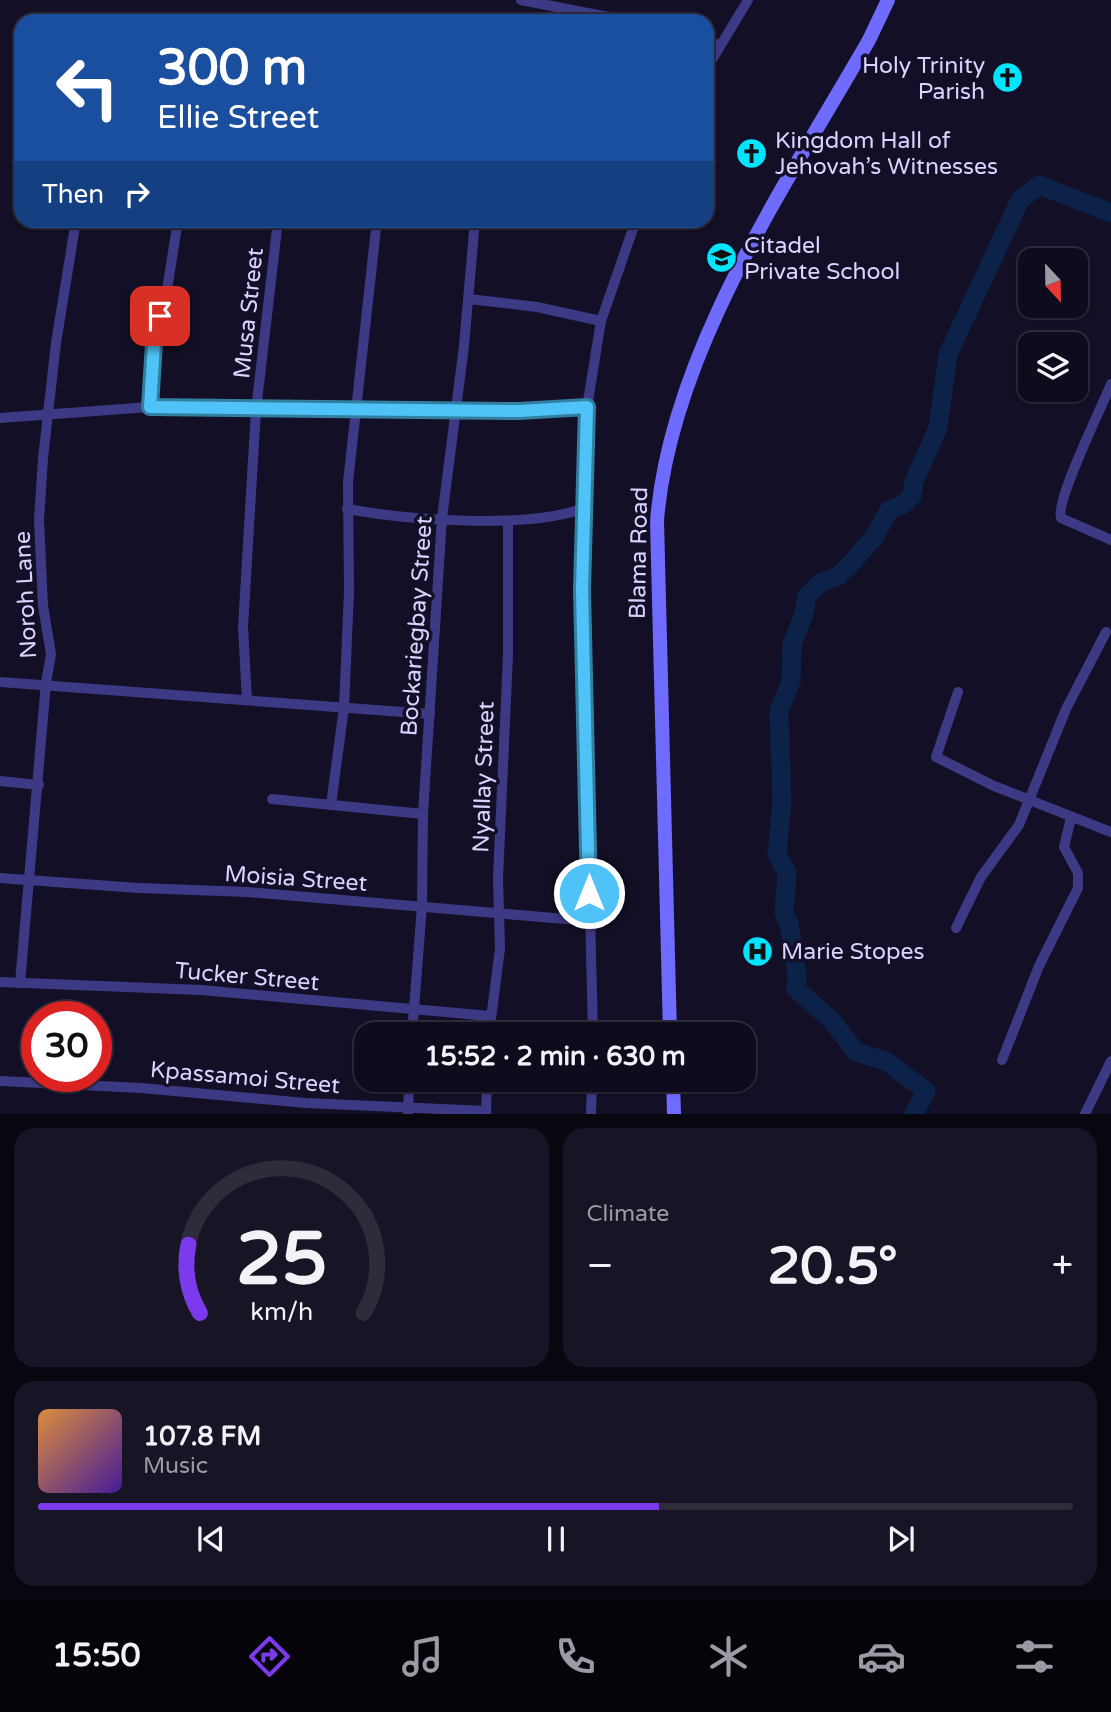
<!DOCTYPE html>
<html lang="en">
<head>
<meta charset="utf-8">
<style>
	body { margin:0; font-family:"Varela Round",sans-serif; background:#171425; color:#f1f3f6; height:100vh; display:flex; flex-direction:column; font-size:26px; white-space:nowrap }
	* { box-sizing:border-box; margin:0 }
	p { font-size:23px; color:#9b9ba3 }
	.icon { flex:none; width:38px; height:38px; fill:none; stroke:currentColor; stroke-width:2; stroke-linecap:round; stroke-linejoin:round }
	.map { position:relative; height:1114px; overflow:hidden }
	.details { display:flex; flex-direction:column; gap:14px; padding:14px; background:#08060f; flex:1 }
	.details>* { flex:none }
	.top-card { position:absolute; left:14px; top:14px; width:700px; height:214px; border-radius:21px; box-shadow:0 2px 5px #0004,0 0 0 2px #2e2b3b; background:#1a4fa0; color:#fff; overflow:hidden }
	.needle { width:46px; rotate:158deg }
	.tools { position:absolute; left:1018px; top:248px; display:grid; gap:14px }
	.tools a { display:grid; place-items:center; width:70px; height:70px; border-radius:14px; background:#0e0b1c; box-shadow:0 2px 5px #0004,0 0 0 2px #2e2b3b; font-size:35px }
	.speed { position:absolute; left:21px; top:1001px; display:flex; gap:14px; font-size:35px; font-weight:700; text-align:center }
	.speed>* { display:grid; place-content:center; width:91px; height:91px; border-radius:50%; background:#0e0b1c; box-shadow:0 2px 5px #0004,0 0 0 2px #2e2b3b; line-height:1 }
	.speed .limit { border:10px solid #d22; background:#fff; color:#111 }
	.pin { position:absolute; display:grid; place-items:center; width:60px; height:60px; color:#fff; margin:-30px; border-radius:14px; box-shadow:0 4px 10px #0006 }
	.me { position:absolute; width:77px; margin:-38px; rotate:0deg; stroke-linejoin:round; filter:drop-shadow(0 0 5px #0008) }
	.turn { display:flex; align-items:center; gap:24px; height:147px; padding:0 28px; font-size:32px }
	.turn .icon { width:91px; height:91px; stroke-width:2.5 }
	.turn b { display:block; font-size:49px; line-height:60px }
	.then { display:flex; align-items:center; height:66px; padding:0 28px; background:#0003; gap:14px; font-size:26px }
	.big { font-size:52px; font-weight:700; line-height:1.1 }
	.details .card { flex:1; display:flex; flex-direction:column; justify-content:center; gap:10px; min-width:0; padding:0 24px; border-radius:21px; background:#171425 }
	.details .dial { align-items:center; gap:0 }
	.dial svg { height:182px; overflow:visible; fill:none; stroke:#2e2b3b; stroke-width:7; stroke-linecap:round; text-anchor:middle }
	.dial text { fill:#f1f3f6; stroke:none }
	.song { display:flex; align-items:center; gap:21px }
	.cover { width:84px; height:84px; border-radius:10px; background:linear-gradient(135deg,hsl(30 70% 55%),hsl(260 70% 35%)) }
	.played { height:7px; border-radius:4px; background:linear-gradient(90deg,#7c3aed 60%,#2e2b3b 60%) }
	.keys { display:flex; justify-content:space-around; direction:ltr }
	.heat { display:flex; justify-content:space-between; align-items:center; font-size:38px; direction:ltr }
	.details .tiles { flex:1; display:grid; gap:14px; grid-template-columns:1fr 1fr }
	.card:last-child { grid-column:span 2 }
	.trip { position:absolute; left:354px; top:1022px; width:402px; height:70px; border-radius:21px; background:#0e0b1c; box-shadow:0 2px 5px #0004,0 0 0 2px #2e2b3b; font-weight:700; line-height:70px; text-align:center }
	.dock { display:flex; height:112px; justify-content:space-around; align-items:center; background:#06040b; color:#9b9ba3 }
	.dock .icon { width:49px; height:49px }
	.dock .selected { color:#7c3aed }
	.dock b { font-size:32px; color:#f1f3f6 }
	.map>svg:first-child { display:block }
</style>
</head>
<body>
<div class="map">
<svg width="1111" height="1114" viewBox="0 0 1111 1114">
	<rect width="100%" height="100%" fill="#130f26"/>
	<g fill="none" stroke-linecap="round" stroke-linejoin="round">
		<path stroke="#0c2248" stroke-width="19" d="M 914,1114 L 926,1091 L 886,1061 L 856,1052 L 832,1021 L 796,989 L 797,975 L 789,924 L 784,913 L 787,873 L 777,854 L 782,802 L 779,711 L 791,681 L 792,644 L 804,614 L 807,596 L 820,583 L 838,576 L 849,566 L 875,536 L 889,510 L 902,505 L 912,496 L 914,481 L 938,428 L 948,354 L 1020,200 L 1039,185 L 1111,213"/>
		<g stroke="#3d3a85" stroke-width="10">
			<path d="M 521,0 L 629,21"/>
			<path d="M 707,42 L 720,45"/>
			<path d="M 707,68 L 748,0"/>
			<path d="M 617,220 L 634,227"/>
			<path d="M 469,299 L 537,307 L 601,321"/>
			<path d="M 1111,384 C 1102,407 1055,501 1061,518 L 1111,540"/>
			<path d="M 150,407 L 154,343 L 167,290 L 178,220"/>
			<path d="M 587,407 L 601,321 L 636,220"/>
			<path d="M 0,418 L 150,407 L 519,411 L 587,407 L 582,590 L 593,1034"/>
			<path d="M 347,509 C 408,520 524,529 582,509"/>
			<path d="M 0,682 L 430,714"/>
			<path d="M 958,692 L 936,757 L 994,786 L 1111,832"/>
			<path d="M 247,700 L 243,627 L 256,410 L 278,220"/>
			<path d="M 0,781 L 39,785"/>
			<path d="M 272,799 L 423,814"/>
			<path d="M 331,805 L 344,707 L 349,592 L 348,482 L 377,220"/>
			<path d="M 0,878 L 138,888 L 248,892 L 589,921"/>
			<path d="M 956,928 L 981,877 L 1019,825 L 1066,709 L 1106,632"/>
			<path d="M 0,982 L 201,990 L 490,1016"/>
			<path d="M 20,983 L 46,683 L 51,654 L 43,606 L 39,520 L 43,458 L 56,343 L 76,220"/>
			<path d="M 412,1034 L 422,906 L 423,814 L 442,518 L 464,346 L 475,220"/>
			<path d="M 489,1034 L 500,948 L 498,878 L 508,655 L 508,521"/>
			<path d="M 1002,1060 L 1039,966 L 1078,888 L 1078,873 L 1064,847 L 1071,818"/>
			<path d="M 0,1081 L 141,1088 L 306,1103 L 486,1111"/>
			<path d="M 408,1114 L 409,1080"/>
			<path d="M 486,1114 L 487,1080"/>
			<path d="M 591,1114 L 592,1080"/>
			<path d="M 1085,1114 L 1111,1061"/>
		</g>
		<g stroke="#6f6bff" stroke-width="14">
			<path d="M 670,1034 L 657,521 C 670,354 787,183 869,40 L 888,0"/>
			<path d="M 673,1080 L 674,1114"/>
		</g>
	</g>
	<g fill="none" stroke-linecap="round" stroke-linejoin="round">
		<defs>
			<path id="route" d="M 160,316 L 154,343 L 150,407 L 519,411 L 587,407 L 582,590 L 589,893"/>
		</defs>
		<use href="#route" stroke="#337fa1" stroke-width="18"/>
		<use href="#route" stroke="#4fc3f7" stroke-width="12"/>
	</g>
	<defs>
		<symbol id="church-disc" viewBox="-11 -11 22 22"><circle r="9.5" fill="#00e5ff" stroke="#130f26"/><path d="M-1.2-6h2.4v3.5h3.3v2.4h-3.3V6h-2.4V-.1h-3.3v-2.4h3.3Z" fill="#111"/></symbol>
		<symbol id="school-disc" viewBox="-11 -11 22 22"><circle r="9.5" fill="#00e5ff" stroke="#130f26"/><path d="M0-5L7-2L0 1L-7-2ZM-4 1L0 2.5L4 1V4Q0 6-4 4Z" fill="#111"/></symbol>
		<symbol id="hospital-disc" viewBox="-11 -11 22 22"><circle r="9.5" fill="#00e5ff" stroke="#130f26"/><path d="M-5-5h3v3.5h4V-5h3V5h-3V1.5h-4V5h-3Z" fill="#111"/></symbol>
	</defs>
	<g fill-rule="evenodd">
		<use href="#church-disc" x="990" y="60" width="35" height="35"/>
		<use href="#church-disc" x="734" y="136" width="35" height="35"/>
		<use href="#school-disc" x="704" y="240" width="35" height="35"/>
		<use href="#hospital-disc" x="740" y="934" width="35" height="35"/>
	</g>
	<g text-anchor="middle" stroke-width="7" stroke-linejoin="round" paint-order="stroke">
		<g font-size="23" fill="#d9d4ff" stroke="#130f26" text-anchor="start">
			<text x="985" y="73" text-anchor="end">Holy Trinity<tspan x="985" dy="26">Parish</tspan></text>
			<text x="775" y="148">Kingdom Hall of<tspan x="775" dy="26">Jehovah’s Witnesses</tspan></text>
			<text x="744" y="253">Citadel<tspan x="744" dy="26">Private School</tspan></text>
			<text x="781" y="959">Marie Stopes</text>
		</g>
		<g font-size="23" fill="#d9d4ff" stroke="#130f26">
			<text transform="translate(248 313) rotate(-84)" y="8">Musa Street</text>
			<text transform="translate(638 553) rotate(-89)" y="8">Blama Road</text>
			<text transform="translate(25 595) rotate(-93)" y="8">Noroh Lane</text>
			<text transform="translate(416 626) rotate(-86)" y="8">Bockariegbay Street</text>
			<text transform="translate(483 777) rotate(-88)" y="8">Nyallay Street</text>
			<text transform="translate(296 878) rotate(4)" y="8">Moisia Street</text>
			<text transform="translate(247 976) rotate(5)" y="8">Tucker Street</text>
			<text transform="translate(245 1077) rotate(5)" y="8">Kpassamoi Street</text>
		</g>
	</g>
</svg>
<div class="tools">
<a><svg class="needle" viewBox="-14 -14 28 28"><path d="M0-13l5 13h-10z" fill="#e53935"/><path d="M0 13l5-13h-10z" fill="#9b9ba3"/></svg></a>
<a><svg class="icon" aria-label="layers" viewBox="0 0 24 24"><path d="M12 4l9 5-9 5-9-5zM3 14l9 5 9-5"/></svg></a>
</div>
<div class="speed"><div class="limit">30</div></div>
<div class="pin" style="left:160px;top:316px;background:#d93025"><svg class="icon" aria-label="arrive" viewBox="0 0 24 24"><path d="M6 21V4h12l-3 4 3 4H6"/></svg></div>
<svg class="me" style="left:589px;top:893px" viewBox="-20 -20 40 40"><circle r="17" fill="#4fc3f7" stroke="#fff" stroke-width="3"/><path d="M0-11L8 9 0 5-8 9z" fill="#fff"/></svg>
<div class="trip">15:52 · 2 min · 630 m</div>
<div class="top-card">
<div class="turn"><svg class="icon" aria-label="left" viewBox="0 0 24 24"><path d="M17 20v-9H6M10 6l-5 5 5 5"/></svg><div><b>300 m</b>Ellie Street</div></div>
<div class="then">Then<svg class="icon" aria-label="right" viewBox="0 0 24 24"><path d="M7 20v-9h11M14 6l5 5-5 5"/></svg></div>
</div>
</div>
<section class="details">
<div class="tiles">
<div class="card dial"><svg viewBox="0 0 100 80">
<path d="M14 69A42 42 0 1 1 86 69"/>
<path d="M14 69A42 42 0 0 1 9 39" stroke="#7c3aed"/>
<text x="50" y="56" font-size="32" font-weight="700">25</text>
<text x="50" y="72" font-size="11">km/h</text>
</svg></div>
<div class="card"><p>Climate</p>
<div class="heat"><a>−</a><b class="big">20.5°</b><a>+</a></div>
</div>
<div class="card">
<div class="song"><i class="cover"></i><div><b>107.8 FM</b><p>Music</p></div></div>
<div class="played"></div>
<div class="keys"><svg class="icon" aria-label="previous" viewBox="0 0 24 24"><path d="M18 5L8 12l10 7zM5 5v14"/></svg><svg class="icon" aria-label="pause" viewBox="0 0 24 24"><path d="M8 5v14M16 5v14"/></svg><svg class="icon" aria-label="next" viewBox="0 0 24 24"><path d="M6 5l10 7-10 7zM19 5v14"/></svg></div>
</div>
</div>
</section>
<nav class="dock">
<b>15:50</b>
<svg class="icon selected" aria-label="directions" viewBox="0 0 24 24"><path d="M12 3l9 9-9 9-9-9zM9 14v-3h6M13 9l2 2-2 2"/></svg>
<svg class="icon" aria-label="music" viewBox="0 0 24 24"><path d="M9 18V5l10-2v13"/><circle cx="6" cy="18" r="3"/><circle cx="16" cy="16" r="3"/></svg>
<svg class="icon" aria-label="phone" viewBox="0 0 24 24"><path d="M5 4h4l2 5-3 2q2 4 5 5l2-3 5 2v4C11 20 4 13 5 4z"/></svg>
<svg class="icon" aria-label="climate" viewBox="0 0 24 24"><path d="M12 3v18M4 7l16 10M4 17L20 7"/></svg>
<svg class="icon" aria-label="car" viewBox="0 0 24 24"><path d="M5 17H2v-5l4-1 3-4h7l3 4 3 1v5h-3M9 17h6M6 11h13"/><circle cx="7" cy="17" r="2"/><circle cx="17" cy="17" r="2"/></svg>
<svg class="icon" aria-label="filters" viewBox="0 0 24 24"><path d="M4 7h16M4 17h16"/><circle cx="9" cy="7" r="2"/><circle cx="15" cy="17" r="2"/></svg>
</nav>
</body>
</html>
